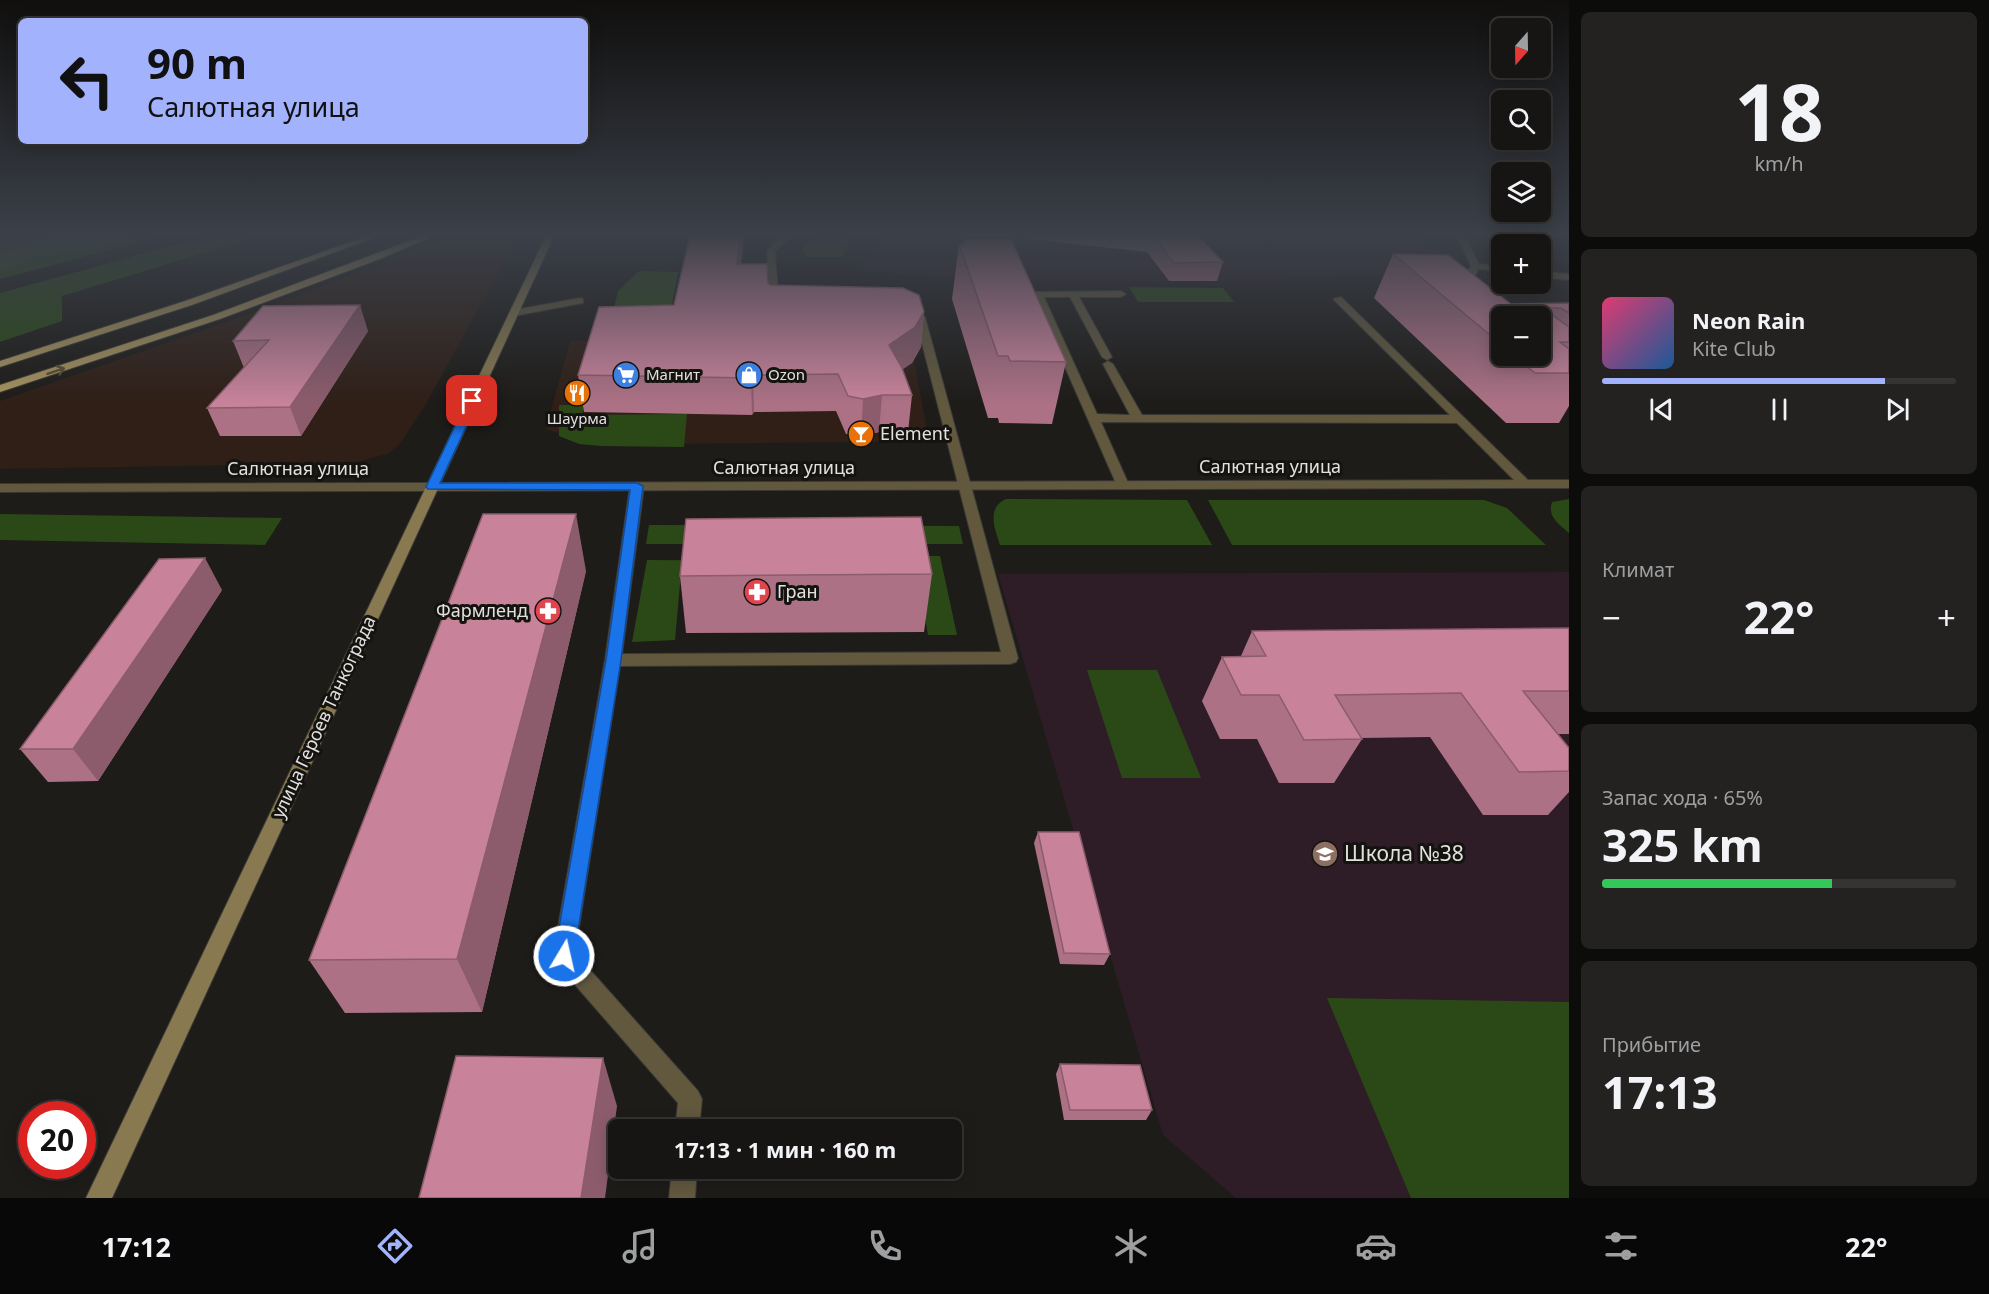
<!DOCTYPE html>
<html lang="ru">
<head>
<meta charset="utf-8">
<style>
	body { margin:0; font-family:"Noto Sans",sans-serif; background:#232221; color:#f1f3f6; height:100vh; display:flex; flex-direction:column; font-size:22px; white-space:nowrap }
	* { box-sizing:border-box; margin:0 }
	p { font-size:20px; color:#9e9fa0 }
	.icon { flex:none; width:33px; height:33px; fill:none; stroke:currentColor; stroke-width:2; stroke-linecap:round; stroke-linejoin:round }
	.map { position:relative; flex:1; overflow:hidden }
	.side { display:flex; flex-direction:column; gap:12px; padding:12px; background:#0c0c0a; width:420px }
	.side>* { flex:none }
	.top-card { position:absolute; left:18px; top:18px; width:570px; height:126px; border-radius:9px; box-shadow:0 3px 15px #0003,0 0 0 2px #353433; background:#a3b2fd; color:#111; overflow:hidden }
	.needle { width:39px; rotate:200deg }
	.controls { position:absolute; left:1491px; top:18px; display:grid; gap:12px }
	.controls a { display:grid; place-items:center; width:60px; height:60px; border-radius:9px; background:#161513; box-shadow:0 3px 15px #0003,0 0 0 2px #353433; font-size:30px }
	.speed { position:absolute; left:18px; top:1101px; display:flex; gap:12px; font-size:30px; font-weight:700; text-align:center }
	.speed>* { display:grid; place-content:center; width:78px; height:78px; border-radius:50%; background:#161513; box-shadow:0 3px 15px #0003,0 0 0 2px #353433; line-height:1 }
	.speed .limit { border:9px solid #d22; background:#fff; color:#111 }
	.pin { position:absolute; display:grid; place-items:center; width:51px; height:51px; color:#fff; margin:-26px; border-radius:12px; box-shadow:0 3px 9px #0006 }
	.me { position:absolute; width:66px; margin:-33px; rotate:9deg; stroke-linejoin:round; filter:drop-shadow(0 0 4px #0008) }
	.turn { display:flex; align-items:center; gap:21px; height:126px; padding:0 30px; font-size:27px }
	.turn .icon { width:78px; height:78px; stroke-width:2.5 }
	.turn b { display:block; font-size:42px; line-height:51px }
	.big { font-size:45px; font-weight:700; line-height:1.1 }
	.side .widget { flex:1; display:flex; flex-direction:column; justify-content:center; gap:9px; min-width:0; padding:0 21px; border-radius:9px; background:#232221 }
	.side .dial { align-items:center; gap:0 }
	.dial b { font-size:78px; line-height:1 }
	.song { display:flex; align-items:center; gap:18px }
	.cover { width:72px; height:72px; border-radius:9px; background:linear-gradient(135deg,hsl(340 70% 55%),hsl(210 70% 35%)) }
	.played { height:6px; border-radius:3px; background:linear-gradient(90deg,#a3b2fd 80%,#353433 80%) }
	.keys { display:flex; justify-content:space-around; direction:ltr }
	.heat { display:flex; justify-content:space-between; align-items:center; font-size:33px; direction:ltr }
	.charge { height:9px; border-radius:4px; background:linear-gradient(90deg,#34c759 65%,#353433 0) }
	.trip { position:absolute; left:608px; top:1119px; width:354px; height:60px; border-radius:9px; background:#161513; box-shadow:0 3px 15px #0003,0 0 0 2px #353433; font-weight:700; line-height:60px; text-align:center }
	.menu { display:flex; height:96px; justify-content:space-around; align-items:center; background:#090808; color:#9e9fa0 }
	.menu .icon { width:42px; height:42px }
	.menu .selected { color:#a3b2fd }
	.menu b { font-size:27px; color:#f1f3f6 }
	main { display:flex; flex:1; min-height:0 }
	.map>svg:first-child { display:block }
</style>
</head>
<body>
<main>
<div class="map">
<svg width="1569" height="1198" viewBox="0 0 1569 1198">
	<rect width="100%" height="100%" fill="#1e1c19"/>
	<g fill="#2f1f17">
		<path d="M 453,236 L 519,236 L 424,407 L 400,444 L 387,454 L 353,463 L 0,469 L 0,401 L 252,313 Z"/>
		<path d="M 907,321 L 929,441 L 678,444 L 580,441 L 546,429 L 570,341 L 765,338 Z"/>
	</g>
	<g fill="#2e1d26">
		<path d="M 877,236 L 1426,236 L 1450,267 L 1445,272 L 1230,281 L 1028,281 L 1026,276 L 927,277 L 861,270 Z"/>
		<path d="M 1569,572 L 1569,1198 L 1236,1198 L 1163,1135 L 998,574 Z"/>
	</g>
	<g fill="#2b4917">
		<path d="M 0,236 L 163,236 L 0,279 Z"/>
		<path d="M 208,236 L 260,236 L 62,296 L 62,321 L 0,342 L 0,293 Z"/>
		<path d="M 816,236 L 850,236 L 843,257 L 806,257 L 802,249 Z"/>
		<path d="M 639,271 L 678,272 L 666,338 L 610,326 L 618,291 Z"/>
		<path d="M 1129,287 L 1223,288 L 1234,302 L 1138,302 Z"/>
		<path d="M 559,405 L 584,405 L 582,415 L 687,414 L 684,447 L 601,446 L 579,444 L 559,436 Z"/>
		<path d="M 1006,499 L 1187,500 L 1212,545 L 1000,545 C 995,529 986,508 1006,499 Z"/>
		<path d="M 1569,499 L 1569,533 C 1559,524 1547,517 1552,502 Z"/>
		<path d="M 1208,500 L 1484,500 L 1507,508 L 1546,545 L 1232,545 Z"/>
		<path d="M 0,514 L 282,518 L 265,545 L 0,540 Z"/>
		<path d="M 649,525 L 959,526 L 963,544 L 646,544 Z"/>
		<path d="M 869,556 L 940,556 L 957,635 L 928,635 L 917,570 Z"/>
		<path d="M 647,560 L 796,561 L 681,573 L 675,640 L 632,642 Z"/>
		<path d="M 1087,670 L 1157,670 L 1201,778 L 1122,778 Z"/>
		<path d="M 1327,998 L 1569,1002 L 1569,1198 L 1411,1198 Z"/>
	</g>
	<path fill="#355620" d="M 57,236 L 147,236 L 98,249 L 39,255 L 0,272 L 0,257 L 25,244 Z"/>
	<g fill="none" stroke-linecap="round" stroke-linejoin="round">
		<defs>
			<g id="service">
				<path d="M 783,236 L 792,236 L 775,251 L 779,306 L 774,309 L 769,306 L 767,250 Z"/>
				<path d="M 1457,236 L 1465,236 L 1479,264 L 1502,266 L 1502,272 L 1479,269 L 1465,292 L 1459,292 L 1457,290 L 1471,266 Z"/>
				<path d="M 1540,271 L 1569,274 L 1569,280 L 1540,277 Z"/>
				<path d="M 1035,292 L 1121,291 L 1126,294 L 1121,297 L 1079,297 L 1112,357 L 1107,360 L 1102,357 L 1070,297 L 1044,297 L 1097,414 L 1130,415 L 1103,364 L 1108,361 L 1113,364 L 1142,415 L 1450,415 L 1333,299 L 1341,297 L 1532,484 L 1526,488 L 1521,487 L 1457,423 L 1101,422 L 1129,485 L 1123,489 L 1118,488 L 1033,294 Z"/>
				<path d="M 580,298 L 583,299 L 583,303 L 514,316 L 509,313 L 514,310 Z"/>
				<path d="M 920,314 L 925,317 L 1018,658 L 1016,662 L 1010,664 L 620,666 L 575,953 L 698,1091 L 702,1099 L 699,1130 L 675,1130 L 678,1103 L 556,963 L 553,956 L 605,660 L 630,486 L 637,482 L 644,486 L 622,654 L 1001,652 L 916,320 L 907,317 L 912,314 Z"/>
				<path d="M 672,1168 L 697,1168 L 695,1198 L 669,1198 Z"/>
			</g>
			<path id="tertiary" d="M 1569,480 L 1569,488 L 0,492 L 0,484 Z"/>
			<path id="secondary" d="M 546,236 L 554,236 L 112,1198 L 86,1198 Z"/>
			<g id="primary">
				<path d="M 367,236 L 379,236 L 192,305 L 0,367 L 0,361 L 185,301 Z"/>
				<path d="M 422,236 L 434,236 L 380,259 L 220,319 L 0,392 L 0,385 L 213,315 Z"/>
			</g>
		</defs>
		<use href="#service" stroke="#393835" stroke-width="2"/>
		<use href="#tertiary" stroke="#393835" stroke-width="2"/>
		<use href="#secondary" stroke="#393835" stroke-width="2"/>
		<use href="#primary" stroke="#393835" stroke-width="2"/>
		<use href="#service" fill="#61583e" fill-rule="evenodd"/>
		<use href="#tertiary" fill="#61583e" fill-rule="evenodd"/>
		<use href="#secondary" fill="#887950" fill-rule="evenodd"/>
		<use href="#primary" fill="#a7935d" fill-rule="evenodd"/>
	</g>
	<g fill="#ac7185" fill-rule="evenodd">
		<path d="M 1022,236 L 1198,236 L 1223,262 L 1217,281 L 1169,281 L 1147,252 L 1021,238 Z"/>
		<path d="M 964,239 L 1066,362 L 1052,424 L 999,423 L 998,418 L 988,418 L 952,299 L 959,244 L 964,244 Z"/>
		<path d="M 1393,254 L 1511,304 L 1569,303 L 1569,406 L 1559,423 L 1506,423 L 1374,298 ZM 1502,316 L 1540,356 L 1502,356 Z"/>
		<path d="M 741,264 L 771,285 L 924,312 L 921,347 L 912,363 L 902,369 L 912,395 L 908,432 L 879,432 L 861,436 L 846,434 L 836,411 L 754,412 L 752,415 L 584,412 L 578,375 L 674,305 Z"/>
		<path d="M 368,331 L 301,436 L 220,436 L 207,408 L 244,368 L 233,341 Z"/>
		<path d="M 586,571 L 482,1012 L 345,1013 L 309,960 Z"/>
		<path d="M 932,574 L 924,632 L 686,633 L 680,576 Z"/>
		<path d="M 222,590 L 98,781 L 48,782 L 20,749 Z"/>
		<path d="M 1569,628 L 1569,734 L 1558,734 L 1569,748 L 1569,792 L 1548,815 L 1483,815 L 1430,737 L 1361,738 L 1362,739 L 1334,783 L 1279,783 L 1257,739 L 1220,739 L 1202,701 L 1222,657 L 1241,656 L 1252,631 Z"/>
		<path d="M 1038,832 L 1110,954 L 1104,965 L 1060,964 L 1034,843 Z"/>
		<path d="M 1060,1064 L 1152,1110 L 1146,1120 L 1064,1120 L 1056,1074 Z"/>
	</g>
	<g fill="#8c5c6c">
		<path d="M 740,236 L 744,236 L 738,297 L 737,264 Z"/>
		<path d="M 360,305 L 368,331 L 301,436 L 290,407 Z"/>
		<path d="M 924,312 L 921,347 L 912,363 L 886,381 L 889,345 Z"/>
		<path d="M 753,375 L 754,412 L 752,415 L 751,378 Z"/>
		<path d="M 882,395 L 879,432 L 861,436 L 863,399 Z"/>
		<path d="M 576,514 L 586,571 L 482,1012 L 457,959 Z"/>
		<path d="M 205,558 L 222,590 L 98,781 L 73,749 Z"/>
		<path d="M 603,1058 L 617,1106 L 605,1198 L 581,1198 Z"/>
	</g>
	<g fill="#c8839b" stroke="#8c5c6c" stroke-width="1.5">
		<path d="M 690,236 L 740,236 L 737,264 L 767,264 L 768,283 L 771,285 L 903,288 L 919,295 L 924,312 L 915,327 L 889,345 L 902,368 L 912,395 L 882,395 L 863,399 L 848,396 L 838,374 L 753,375 L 751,378 L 578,375 L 599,307 L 674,305 Z"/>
		<path d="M 1153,236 L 1198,236 L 1223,262 L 1174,263 Z"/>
		<path d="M 964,239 L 1011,239 L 1066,362 L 1010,361 L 1008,356 L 998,356 L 959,244 L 966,244 Z"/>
		<path d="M 1393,254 L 1448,255 L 1511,304 L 1569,303 L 1569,313 L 1561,308 L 1547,308 L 1547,311 L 1569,327 L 1569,342 L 1560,342 L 1569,349 L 1569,373 L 1535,373 L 1514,356 L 1540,356 L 1540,316 L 1502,316 L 1502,345 Z"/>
		<path d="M 360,305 L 290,407 L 207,408 L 269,340 L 233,341 L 263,306 Z"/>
		<path d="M 483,514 L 576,514 L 457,959 L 309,960 Z"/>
		<path d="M 921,517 L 932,574 L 680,576 L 686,519 Z"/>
		<path d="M 205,558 L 73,749 L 20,749 L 159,559 Z"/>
		<path d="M 1569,628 L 1569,691 L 1523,691 L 1569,748 L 1569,771 L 1519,772 L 1461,693 L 1335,695 L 1362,739 L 1304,740 L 1279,695 L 1241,695 L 1222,657 L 1266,656 L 1252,631 Z"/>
		<path d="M 1038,832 L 1079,832 L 1110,954 L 1064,953 Z"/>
		<path d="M 456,1056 L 603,1058 L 581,1198 L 419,1198 Z"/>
		<path d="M 1060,1064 L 1140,1065 L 1152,1110 L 1070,1110 Z"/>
	</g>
	<defs><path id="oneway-shaft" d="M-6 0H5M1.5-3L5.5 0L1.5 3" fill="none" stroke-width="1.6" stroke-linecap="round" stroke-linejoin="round" transform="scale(1.5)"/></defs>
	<use stroke="#564d33" href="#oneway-shaft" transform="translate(56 371) rotate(-18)"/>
	<linearGradient id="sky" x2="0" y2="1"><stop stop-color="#100f0e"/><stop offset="0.58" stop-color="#3b4049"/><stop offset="1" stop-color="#3b4049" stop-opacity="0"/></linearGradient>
	<rect width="1569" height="404" fill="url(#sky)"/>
	<path fill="#1a73e8" stroke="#114b97" stroke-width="1.5" d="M 472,398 L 478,401 L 440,483 L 637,483 L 643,486 L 621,660 L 574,956 L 571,963 L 564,965 L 557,963 L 554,956 L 606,660 L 630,490 L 428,489 L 426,487 L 467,401 Z"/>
	<defs>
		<symbol id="supermarket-disc" viewBox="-11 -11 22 22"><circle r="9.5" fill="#3f7fe0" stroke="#141310"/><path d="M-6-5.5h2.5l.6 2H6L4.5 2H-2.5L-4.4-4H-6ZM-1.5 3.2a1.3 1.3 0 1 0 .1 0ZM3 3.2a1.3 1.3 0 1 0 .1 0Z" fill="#fff"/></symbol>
		<symbol id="shop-disc" viewBox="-11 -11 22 22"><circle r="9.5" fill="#3f7fe0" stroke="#141310"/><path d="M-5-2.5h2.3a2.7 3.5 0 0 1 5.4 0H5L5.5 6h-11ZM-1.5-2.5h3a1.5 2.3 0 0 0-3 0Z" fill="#fff"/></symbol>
		<symbol id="restaurant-disc" viewBox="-11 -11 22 22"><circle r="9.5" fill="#e8710a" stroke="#141310"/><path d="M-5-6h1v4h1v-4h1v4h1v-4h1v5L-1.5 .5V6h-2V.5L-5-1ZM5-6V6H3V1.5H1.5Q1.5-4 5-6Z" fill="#fff"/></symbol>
		<symbol id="bar-disc" viewBox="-11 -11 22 22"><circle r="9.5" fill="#e8710a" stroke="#141310"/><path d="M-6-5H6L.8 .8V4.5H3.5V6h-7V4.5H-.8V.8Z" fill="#fff"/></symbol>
		<symbol id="pharmacy-disc" viewBox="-11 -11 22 22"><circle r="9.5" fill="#e0444e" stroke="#141310"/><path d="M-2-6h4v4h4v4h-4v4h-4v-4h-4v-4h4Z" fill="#fff"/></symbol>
		<symbol id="school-disc" viewBox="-11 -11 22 22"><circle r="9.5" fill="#8d6e63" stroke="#141310"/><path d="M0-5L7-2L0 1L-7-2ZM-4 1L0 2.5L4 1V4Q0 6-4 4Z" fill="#fff"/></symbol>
	</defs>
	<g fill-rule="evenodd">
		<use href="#supermarket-disc" x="611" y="360" width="30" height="30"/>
		<use href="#shop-disc" x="734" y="360" width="30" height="30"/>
		<use href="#restaurant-disc" x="562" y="378" width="30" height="30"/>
		<use href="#bar-disc" x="846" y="419" width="30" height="30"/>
		<use href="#pharmacy-disc" x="742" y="577" width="30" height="30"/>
		<use href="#pharmacy-disc" x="533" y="596" width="30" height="30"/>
		<use href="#school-disc" x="1310" y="839" width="30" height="30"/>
	</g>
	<g text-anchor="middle" stroke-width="6" stroke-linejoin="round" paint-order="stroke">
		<g font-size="15" fill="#e2e1df" stroke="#141310" text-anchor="start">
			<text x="646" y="380">Магнит</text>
			<text x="768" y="380">Ozon</text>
			<text x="577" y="424" text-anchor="middle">Шаурма</text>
		</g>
		<g font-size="18" fill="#e2e1df" stroke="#141310" text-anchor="start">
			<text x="880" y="440">Element</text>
			<text x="777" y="598">Гран</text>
			<text x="528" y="617" text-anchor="end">Фармленд</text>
		</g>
		<g font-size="18" fill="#e2e1df" stroke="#141310">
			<text x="1270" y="473">Салютная улица</text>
			<text x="784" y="474">Салютная улица</text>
			<text x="298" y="475">Салютная улица</text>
			<text transform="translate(324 717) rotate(-65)" y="6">улица Героев Танкограда</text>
		</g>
		<g font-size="21" fill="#e2e1df" stroke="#141310" text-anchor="start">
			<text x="1344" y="861">Школа №38</text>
		</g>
	</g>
</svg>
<div class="controls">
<a><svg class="needle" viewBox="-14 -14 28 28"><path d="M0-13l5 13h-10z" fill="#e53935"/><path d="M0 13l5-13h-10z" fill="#9e9fa0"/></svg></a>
<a><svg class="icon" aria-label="search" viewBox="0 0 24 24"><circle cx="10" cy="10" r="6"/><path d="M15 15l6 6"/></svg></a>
<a><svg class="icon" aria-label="layers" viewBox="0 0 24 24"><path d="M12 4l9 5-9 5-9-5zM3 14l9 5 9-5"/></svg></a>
<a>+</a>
<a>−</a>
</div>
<div class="speed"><div class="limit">20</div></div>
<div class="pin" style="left:472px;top:401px;background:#d93025"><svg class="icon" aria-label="arrive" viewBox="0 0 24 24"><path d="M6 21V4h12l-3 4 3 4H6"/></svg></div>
<svg class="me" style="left:564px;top:956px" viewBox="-20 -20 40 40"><circle r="17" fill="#1a73e8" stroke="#fff" stroke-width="3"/><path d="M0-11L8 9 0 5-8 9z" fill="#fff"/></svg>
<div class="trip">17:13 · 1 мин · 160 m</div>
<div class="top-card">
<div class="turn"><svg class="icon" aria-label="left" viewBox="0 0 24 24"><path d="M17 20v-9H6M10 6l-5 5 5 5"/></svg><div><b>90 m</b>Салютная улица</div></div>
</div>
</div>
<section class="side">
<div class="widget dial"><b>18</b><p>km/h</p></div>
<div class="widget">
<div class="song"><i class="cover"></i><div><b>Neon Rain</b><p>Kite Club</p></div></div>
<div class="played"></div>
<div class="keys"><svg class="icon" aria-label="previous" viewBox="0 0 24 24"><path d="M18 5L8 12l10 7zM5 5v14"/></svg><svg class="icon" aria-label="pause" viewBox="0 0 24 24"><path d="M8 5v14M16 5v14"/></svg><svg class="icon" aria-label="next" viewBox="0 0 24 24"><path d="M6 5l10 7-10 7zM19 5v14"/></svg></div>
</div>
<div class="widget"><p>Климат</p>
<div class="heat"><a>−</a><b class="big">22°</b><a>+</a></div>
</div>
<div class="widget"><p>Запас хода · 65%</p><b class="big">325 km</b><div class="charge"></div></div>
<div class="widget"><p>Прибытие</p><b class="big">17:13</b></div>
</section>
</main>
<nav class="menu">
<b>17:12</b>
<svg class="icon selected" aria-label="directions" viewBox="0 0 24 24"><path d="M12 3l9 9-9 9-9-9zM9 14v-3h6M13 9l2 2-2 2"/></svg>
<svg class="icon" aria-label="music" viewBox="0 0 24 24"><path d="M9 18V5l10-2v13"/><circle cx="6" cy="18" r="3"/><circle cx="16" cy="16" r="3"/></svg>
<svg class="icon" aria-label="phone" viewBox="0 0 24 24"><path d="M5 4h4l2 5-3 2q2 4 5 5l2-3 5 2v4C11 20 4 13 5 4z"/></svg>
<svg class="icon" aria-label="climate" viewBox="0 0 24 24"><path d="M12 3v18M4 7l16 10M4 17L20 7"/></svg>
<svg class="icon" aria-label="car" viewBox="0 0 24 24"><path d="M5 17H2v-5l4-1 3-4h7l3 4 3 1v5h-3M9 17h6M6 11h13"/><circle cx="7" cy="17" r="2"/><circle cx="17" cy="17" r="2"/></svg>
<svg class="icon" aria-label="filters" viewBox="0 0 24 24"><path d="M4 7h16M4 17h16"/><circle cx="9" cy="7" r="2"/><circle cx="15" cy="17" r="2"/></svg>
<b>22°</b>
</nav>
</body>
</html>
